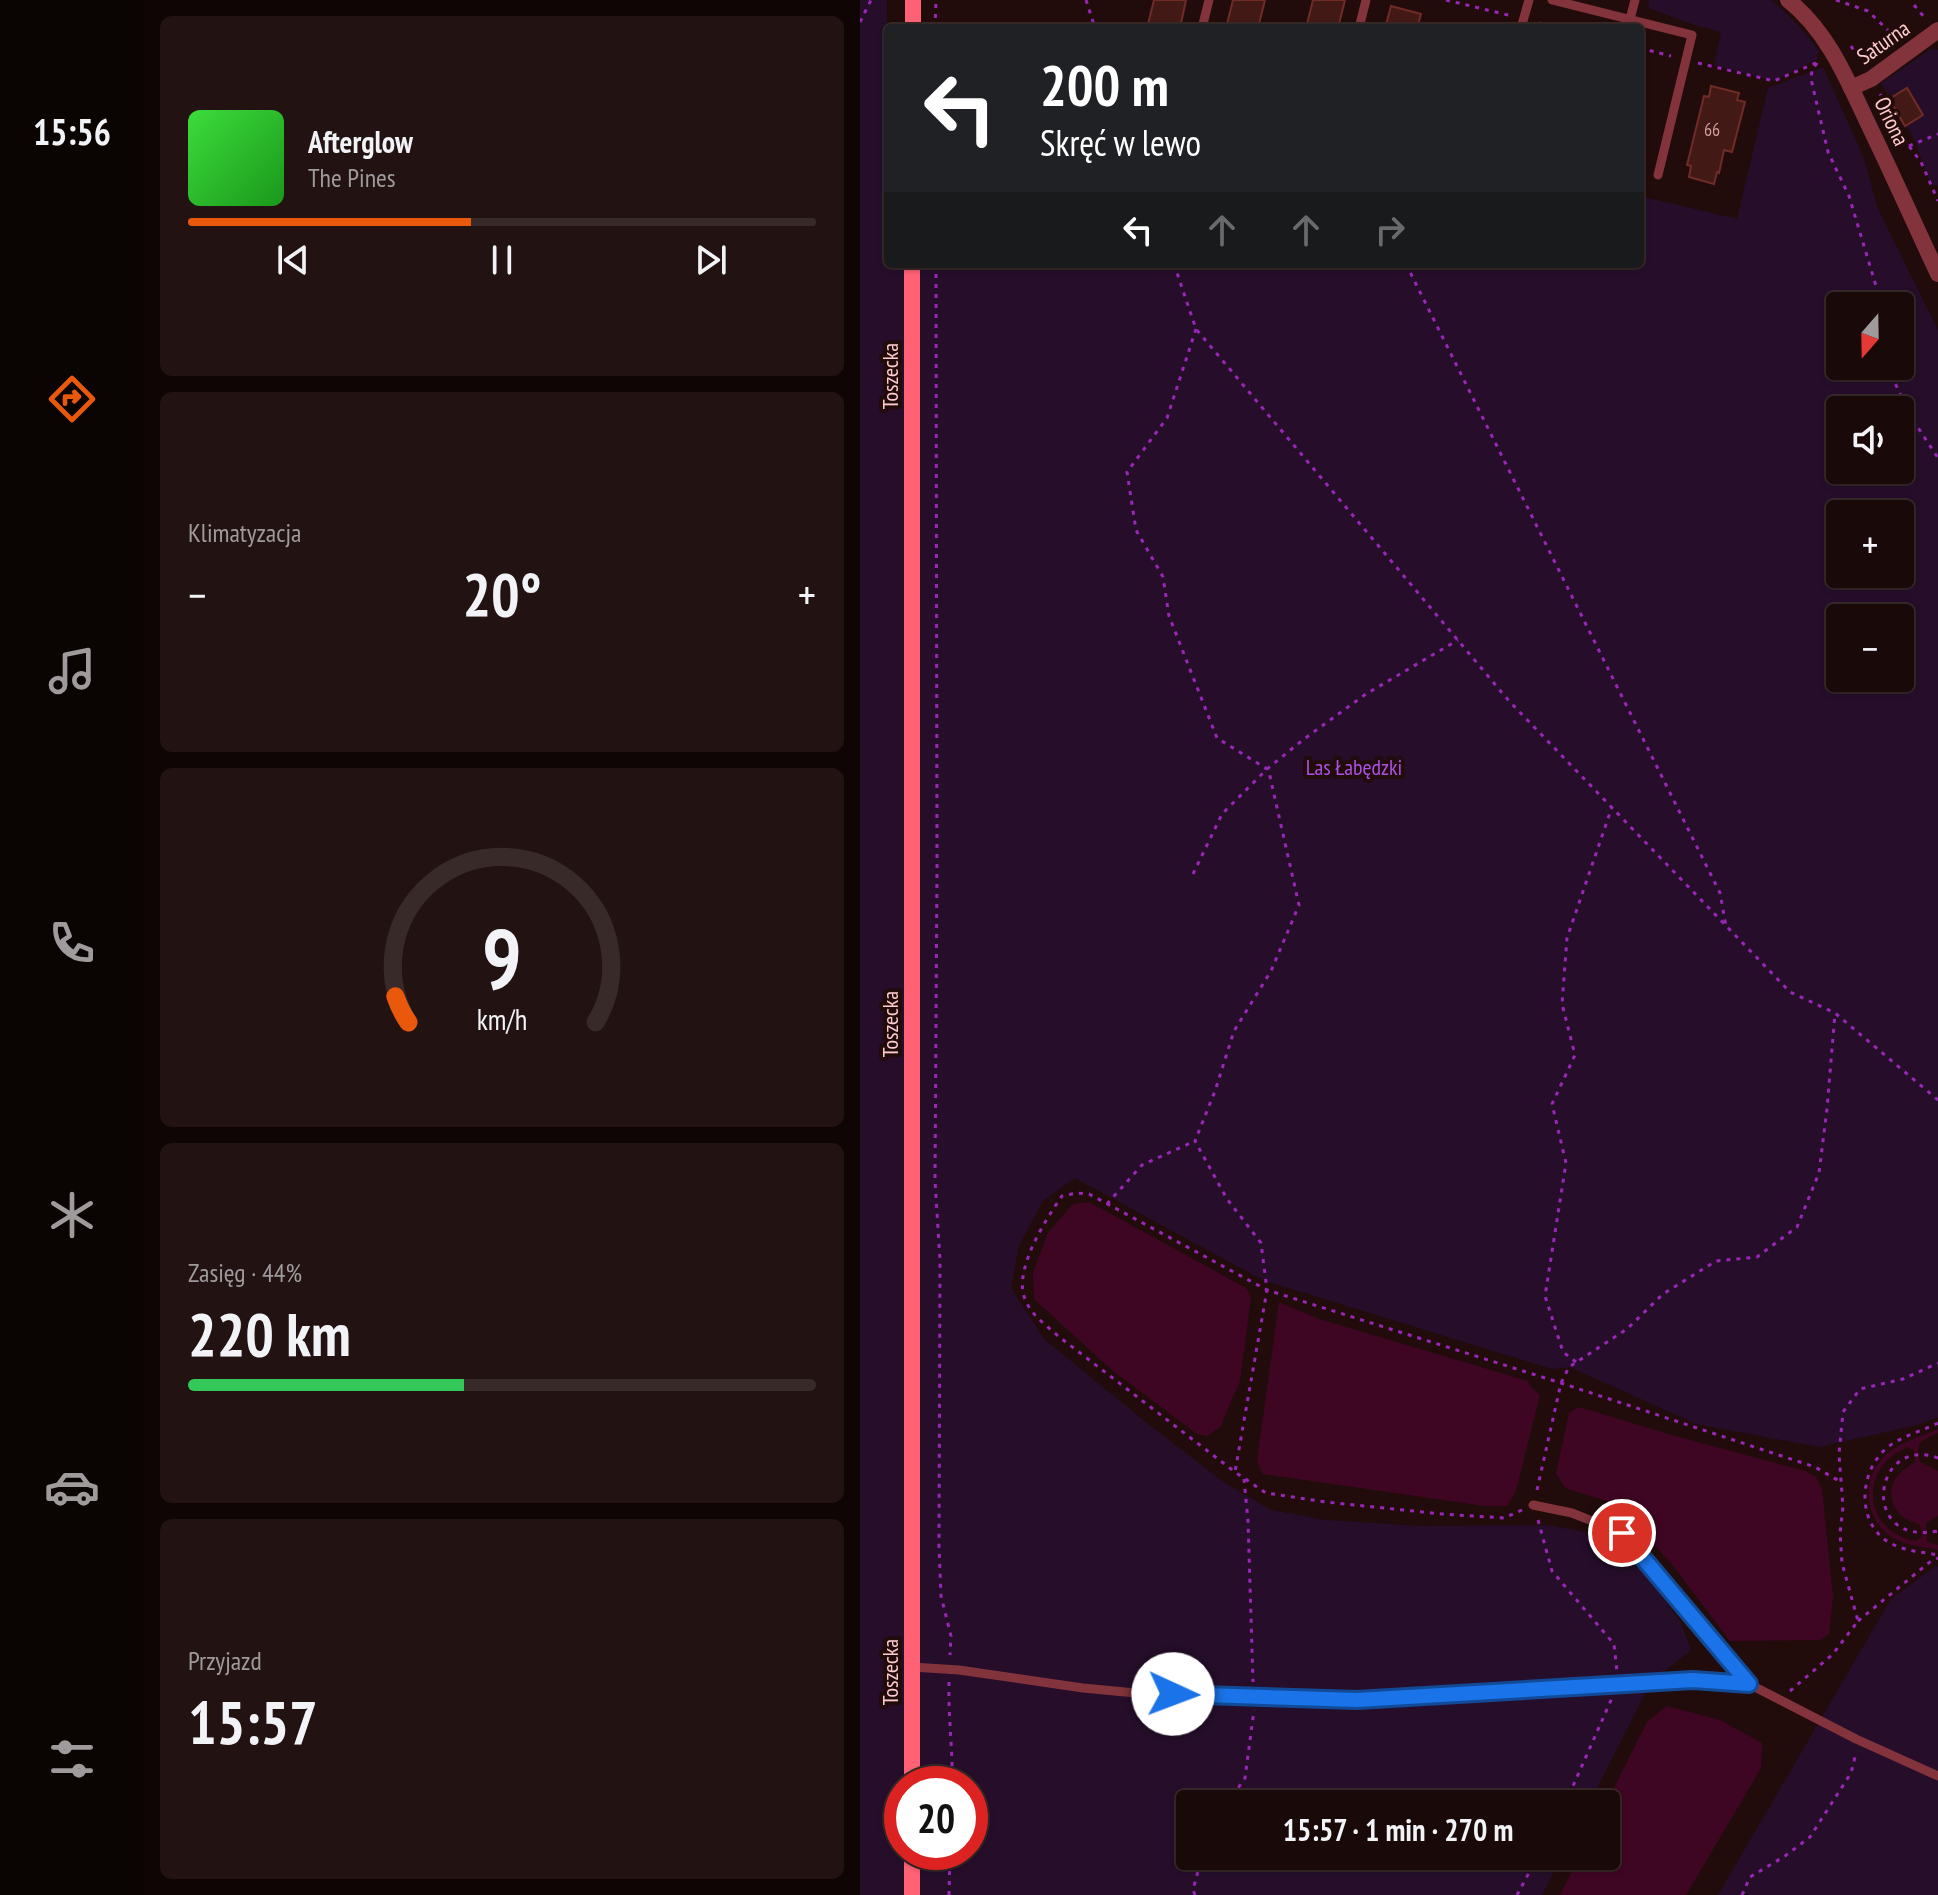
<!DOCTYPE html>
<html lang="pl">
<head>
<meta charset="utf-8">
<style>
	body { margin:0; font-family:"PT Sans Narrow",sans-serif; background:#221212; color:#f1f3f6; height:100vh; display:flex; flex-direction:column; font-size:30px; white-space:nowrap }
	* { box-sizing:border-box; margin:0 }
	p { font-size:26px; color:#9f9a9c }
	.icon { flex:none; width:44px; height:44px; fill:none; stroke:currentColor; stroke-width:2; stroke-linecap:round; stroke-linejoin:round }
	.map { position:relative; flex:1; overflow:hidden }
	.sheet { display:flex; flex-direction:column; gap:16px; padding:16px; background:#0e0504; width:716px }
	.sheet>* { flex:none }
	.guide { position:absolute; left:24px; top:24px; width:760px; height:244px; border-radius:8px; box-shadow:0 2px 6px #0004,0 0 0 2px #372a29; background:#202124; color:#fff; overflow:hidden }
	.needle { width:52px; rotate:200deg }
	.buttons { position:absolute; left:966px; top:292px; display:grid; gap:16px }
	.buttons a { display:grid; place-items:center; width:88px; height:88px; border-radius:8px; background:#190908; box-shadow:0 2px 6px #0004,0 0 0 2px #372a29; font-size:40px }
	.speed { position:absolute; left:24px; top:1766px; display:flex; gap:16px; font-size:40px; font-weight:700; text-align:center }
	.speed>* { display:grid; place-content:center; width:104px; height:104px; border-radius:50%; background:#190908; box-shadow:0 2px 6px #0004,0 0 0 2px #372a29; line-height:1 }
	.speed .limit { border:12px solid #d22; background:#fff; color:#111 }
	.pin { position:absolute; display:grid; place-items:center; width:68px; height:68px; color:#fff; margin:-34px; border:4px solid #fff; border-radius:50%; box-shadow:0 2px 8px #0007 }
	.me { position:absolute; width:88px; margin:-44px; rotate:92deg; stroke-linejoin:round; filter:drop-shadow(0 0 6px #0008) }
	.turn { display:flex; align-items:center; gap:28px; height:168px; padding:0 24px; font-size:36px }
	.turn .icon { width:104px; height:104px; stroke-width:2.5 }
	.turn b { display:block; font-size:56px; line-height:68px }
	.lanes { display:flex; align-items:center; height:76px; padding:0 24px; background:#0003; justify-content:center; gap:40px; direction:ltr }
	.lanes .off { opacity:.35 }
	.big { font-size:60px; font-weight:600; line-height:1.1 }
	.sheet .card { flex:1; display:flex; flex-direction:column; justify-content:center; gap:12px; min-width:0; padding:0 28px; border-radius:12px; background:#221212 }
	.sheet .dial { align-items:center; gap:0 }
	.dial svg { height:208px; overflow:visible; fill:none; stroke:#372a29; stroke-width:7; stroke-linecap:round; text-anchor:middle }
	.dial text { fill:#f1f3f6; stroke:none }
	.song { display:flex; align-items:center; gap:24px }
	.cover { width:96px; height:96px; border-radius:12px; background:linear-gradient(135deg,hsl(120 70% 55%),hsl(120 70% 35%)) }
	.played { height:8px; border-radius:4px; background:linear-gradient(90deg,#ea580c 45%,#372a29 45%) }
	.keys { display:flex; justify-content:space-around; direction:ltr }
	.heat { display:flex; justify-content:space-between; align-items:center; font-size:44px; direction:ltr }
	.charge { height:12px; border-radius:6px; background:linear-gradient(90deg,#34c759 44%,#372a29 0) }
	.trip { position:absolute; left:316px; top:1790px; width:444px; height:80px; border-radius:8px; background:#190908; box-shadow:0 2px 6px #0004,0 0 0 2px #372a29; font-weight:600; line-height:80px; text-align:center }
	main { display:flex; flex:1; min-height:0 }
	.tab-bar { display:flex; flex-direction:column; width:144px; justify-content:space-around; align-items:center; background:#0a0403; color:#9f9a9c }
	.tab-bar .icon { width:56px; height:56px }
	.tab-bar .selected { color:#ea580c }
	.tab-bar b { font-size:36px; color:#f1f3f6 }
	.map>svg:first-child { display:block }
</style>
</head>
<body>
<main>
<nav class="tab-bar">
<b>15:56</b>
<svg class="icon selected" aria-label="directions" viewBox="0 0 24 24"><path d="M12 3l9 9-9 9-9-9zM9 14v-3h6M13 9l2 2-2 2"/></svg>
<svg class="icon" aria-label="music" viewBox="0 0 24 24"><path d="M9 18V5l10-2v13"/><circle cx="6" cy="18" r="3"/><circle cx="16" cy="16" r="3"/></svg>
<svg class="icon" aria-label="phone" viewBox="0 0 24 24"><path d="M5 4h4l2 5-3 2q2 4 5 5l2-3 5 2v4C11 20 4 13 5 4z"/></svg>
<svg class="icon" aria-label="climate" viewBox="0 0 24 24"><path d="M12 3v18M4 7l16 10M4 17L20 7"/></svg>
<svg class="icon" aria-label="car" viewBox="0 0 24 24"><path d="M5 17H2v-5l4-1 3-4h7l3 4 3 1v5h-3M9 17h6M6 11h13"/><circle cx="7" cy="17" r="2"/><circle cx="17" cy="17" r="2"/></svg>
<svg class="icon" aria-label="filters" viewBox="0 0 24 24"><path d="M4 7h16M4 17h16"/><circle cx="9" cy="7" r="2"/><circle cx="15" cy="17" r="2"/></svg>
</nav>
<section class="sheet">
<div class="card">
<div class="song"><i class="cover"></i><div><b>Afterglow</b><p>The Pines</p></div></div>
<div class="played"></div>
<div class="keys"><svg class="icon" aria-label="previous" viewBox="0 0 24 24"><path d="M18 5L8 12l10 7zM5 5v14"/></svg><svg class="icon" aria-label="pause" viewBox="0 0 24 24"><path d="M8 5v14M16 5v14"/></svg><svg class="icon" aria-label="next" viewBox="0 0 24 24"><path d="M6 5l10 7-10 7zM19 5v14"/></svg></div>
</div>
<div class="card"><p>Klimatyzacja</p>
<div class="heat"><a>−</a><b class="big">20°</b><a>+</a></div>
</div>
<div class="card dial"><svg viewBox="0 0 100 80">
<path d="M14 69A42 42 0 1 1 86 69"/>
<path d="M14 69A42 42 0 0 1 9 59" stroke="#ea580c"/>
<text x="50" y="56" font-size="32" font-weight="700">9</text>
<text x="50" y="72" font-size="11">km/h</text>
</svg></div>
<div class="card"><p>Zasięg · 44%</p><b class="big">220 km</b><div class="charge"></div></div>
<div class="card"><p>Przyjazd</p><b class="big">15:57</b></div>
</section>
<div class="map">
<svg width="1078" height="1895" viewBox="0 0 1078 1895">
	<rect width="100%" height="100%" fill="#210c0b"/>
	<g fill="#260e2b" fill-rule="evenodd">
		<path d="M 0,0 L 27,0 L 28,264 L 780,264 L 780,196 L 877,219 L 908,88 L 963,67 L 1003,156 L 1018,209 L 1078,330 L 1078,1417 L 1057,1425 L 959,1447 L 836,1424 L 710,1367 L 692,1369 L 403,1280 L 215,1178 L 183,1201 L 159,1245 L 151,1288 L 184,1339 L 293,1428 L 365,1483 L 411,1510 L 466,1520 L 560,1526 L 688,1525 L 744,1536 L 786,1575 L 820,1621 L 831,1650 L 791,1682 L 729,1804 L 330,1804 L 330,1856 L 702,1856 L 682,1895 L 0,1895 ZM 980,306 L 1040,306 L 1040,366 L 980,366 ZM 980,410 L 1040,410 L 1040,470 L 980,470 ZM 980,514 L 1040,514 L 1040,574 L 980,574 ZM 980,618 L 1040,618 L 1040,678 L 980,678 ZM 42,1784 L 110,1784 L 110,1852 L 42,1852 Z"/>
		<path d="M 789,0 L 911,0 C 930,16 945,32 960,52 L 956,55 L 958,59 L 914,81 L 854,65 L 861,32 L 832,24 L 788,8 Z"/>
		<path d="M 1071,49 L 1078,50 L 1078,186 L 1071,185 L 1054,139 L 1021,83 Z"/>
		<path d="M 1076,1566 L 1078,1567 L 1078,1895 L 858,1895 L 1031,1599 Z"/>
	</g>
	<g fill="#3f0623" fill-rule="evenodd">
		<path d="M 229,1202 L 386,1288 L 391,1297 L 380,1381 L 360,1427 L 347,1436 L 337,1434 L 252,1370 L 174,1299 L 173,1273 L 188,1233 L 213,1204 Z"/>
		<path d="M 419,1302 L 459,1319 L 668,1381 L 672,1388 L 680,1395 L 656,1491 L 647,1506 L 625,1506 L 403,1474 L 397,1461 Z"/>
		<path d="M 719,1407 L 815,1436 L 945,1471 L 956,1477 L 962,1489 L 973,1597 L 969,1634 L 960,1640 L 870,1641 L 811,1563 L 756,1504 L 705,1488 L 696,1473 L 709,1413 Z"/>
		<path d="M 1078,1429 L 1078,1433 C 1059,1442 1056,1441 1060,1462 L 1078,1471 L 1078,1516 L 1066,1523 L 1067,1542 L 1078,1545 L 1078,1550 C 1064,1547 1048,1546 1035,1539 C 1004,1522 999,1477 1027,1454 C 1041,1442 1062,1436 1078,1429 ZM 1048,1447 L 1054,1450 L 1055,1462 C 1050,1466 1044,1469 1039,1474 C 1028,1486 1029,1506 1042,1516 C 1047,1520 1055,1523 1060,1525 L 1062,1537 L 1056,1541 C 1002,1532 998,1467 1048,1447 Z"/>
		<path d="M 807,1706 L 860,1720 L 902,1743 L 901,1768 L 826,1895 L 700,1895 L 720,1856 L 746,1856 L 746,1804 L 787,1722 Z"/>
	</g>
	<g fill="#431916" stroke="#702b27" stroke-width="2">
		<path d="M 294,0 L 326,0 L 320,28 L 287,28 Z"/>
		<path d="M 373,0 L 405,0 L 398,28 L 366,28 Z"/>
		<path d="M 453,0 L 485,0 L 478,28 L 446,28 Z"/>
		<path d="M 531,6 L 561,14 L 557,28 L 525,28 Z"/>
		<path d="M 851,86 L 879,93 L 877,100 L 885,102 L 872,152 L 864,150 L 859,173 L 857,172 L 854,184 L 829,177 L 831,166 L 827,165 L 844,96 L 849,97 Z"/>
		<path d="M 1047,88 L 1063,115 L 1045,126 L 1029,99 Z"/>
	</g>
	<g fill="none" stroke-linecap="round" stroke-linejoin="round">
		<g stroke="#9a26b8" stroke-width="3" stroke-dasharray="4 6" stroke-linecap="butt">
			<path d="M 226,0 L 235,28"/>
			<path d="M 586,0 L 652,16"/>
			<path d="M 976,0 L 1008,11 L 1036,38"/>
			<path d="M 1054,5 L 1065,18"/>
			<path d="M 0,22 L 11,0"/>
			<path d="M 679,23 L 699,28"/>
			<path d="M 75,28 L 76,0"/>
			<path d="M 991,46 L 1002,63"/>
			<path d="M 780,48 L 811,56"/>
			<path d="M 838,63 L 914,81 L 956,63"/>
			<path d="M 957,63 L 952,70 L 951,79 L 968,152 L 989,196 L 1022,306"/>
			<path d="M 1020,94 L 1049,146 L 1061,162 L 1078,201"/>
			<path d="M 1049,146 L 1078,134"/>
			<path d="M 76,264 L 77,866 L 75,1181 L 80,1260 L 79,1546 L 81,1596 L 91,1636 L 90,1655"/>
			<path d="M 314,264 L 336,329 L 649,701 L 930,992 L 975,1013 L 1078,1100"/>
			<path d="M 546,264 L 860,893 L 866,926"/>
			<path d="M 336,329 L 307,418 L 267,472 L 276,530 L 303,577 L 309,616 L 357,738 L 407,769 L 409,772 L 439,905 L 411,971 L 374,1031 L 355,1091 L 335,1141 L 367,1199 L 401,1243 L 407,1290 L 375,1472"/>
			<path d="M 1027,366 L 1051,417 L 1078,458"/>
			<path d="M 333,874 L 362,814 L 407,769 L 444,739 L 506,694 L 598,640"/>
			<path d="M 247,1204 L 282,1165 L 335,1141"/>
			<path d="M 716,1362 L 703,1352 L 685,1296 L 706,1163 L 692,1104 L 715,1055 L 702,1004 L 707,938 L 752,807"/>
			<path d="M 1078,1423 C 1062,1431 1042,1436 1028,1447 C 999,1470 995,1523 1030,1543 C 1044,1551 1063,1552 1078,1555"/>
			<path d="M 1078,1458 C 1013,1434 998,1547 1078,1531"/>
			<path d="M 384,1479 L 388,1521 L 393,1682"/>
			<path d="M 677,1490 L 701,1383 L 709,1367 L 767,1329 L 803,1294 L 856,1261 L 897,1257 L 937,1227 L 959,1173 L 967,1109 L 975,1013"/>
			<path d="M 662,1510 L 644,1518 L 582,1514 L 466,1502 L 406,1493 L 375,1472 L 198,1336 C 186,1325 171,1315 165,1299 C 153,1270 186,1219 202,1196 L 217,1193 L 229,1194 L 407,1290 L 701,1383 L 955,1467 L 981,1482"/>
			<path d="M 678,1520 L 692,1571 L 754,1644 L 757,1672"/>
			<path d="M 998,1621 L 1071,1561 L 1078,1558"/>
			<path d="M 89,1682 C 88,1716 93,1750 92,1784"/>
			<path d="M 930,1691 L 973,1654 L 998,1621 L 982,1563 L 980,1533 L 983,1507 L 979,1454 L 983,1412 L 1000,1389 L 1043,1379 L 1078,1363"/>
			<path d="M 367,1804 L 385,1778 L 394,1710"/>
			<path d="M 705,1804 L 752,1698"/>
			<path d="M 89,1895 L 90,1852"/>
			<path d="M 335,1895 L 333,1890 L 342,1856"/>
			<path d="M 657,1895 L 678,1856"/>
			<path d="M 882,1895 L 890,1877 L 925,1856 L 950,1837 L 991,1773 L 996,1753"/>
		</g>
		<g stroke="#83333c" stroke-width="9">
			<path d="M 692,0 L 832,35 L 798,175"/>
			<path d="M 770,19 L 775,0"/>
			<path d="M 342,28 L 349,0"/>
			<path d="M 499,28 L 506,0"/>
			<path d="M 661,28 L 669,0"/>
			<path d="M 673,1505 L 712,1513 L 762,1533 L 889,1684"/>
			<path d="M 52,1667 L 99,1670 L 223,1688 L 286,1694 L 497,1700 L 833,1680 L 889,1684 L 996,1739 L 1078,1776"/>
		</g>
		<path stroke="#83333c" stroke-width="16" d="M 991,88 L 1011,79 L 1078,30"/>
		<path stroke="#83333c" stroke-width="16" d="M 928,0 C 971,34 990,87 1013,134 C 1035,180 1056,227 1078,274"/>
		<g stroke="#ff6275" stroke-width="16">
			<path d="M 53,28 L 53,0"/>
			<path d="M 52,1784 L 52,264"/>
			<path d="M 52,1895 L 52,1852"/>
		</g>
	</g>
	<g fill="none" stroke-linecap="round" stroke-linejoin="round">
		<defs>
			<path id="route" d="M 313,1694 L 497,1700 L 833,1680 L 889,1684 L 762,1533"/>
		</defs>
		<use href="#route" stroke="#114b97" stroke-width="20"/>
		<use href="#route" stroke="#1a73e8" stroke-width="14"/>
	</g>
	<g text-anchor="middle" stroke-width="8" stroke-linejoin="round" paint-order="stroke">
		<g font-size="18" fill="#d09e9f">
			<text x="852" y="136">66</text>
		</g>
		<g font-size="22" fill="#ffcbcd" stroke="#210c0b">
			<text transform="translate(1023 42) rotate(-35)" y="8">Saturna</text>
			<text transform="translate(1032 121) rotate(64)" y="8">Oriona</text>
			<text transform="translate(30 376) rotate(-90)" y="8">Toszecka</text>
			<text transform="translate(30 1024) rotate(-90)" y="8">Toszecka</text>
			<text transform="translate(30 1672) rotate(-90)" y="8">Toszecka</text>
		</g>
		<g font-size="22" fill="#ab50e6" stroke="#210c0b">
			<text x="494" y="775">Las Łabędzki</text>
		</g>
	</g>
</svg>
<div class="buttons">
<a><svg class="needle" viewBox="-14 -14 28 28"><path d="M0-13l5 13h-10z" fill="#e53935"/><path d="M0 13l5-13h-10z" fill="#9f9a9c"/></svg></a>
<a><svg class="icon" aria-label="sound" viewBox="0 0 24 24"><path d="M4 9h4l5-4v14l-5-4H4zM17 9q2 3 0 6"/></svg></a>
<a>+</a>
<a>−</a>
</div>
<div class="speed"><div class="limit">20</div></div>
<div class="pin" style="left:762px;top:1533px;background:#d93025"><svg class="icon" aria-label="arrive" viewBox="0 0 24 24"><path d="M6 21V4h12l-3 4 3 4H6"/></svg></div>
<svg class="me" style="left:313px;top:1694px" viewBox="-20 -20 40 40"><circle r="19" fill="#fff"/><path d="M0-13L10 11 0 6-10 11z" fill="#1a73e8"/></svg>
<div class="trip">15:57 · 1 min · 270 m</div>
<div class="guide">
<div class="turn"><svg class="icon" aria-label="left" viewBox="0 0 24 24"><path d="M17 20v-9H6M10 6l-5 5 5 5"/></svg><div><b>200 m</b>Skręć w lewo</div></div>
<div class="lanes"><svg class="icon" aria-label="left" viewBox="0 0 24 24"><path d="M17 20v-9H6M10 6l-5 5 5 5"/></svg><svg class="icon off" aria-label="ahead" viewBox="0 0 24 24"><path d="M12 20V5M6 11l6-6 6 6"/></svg><svg class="icon off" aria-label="ahead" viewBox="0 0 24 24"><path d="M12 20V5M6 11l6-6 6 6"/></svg><svg class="icon off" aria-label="right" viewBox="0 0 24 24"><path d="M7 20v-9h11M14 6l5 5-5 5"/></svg></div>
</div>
</div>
</main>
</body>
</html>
